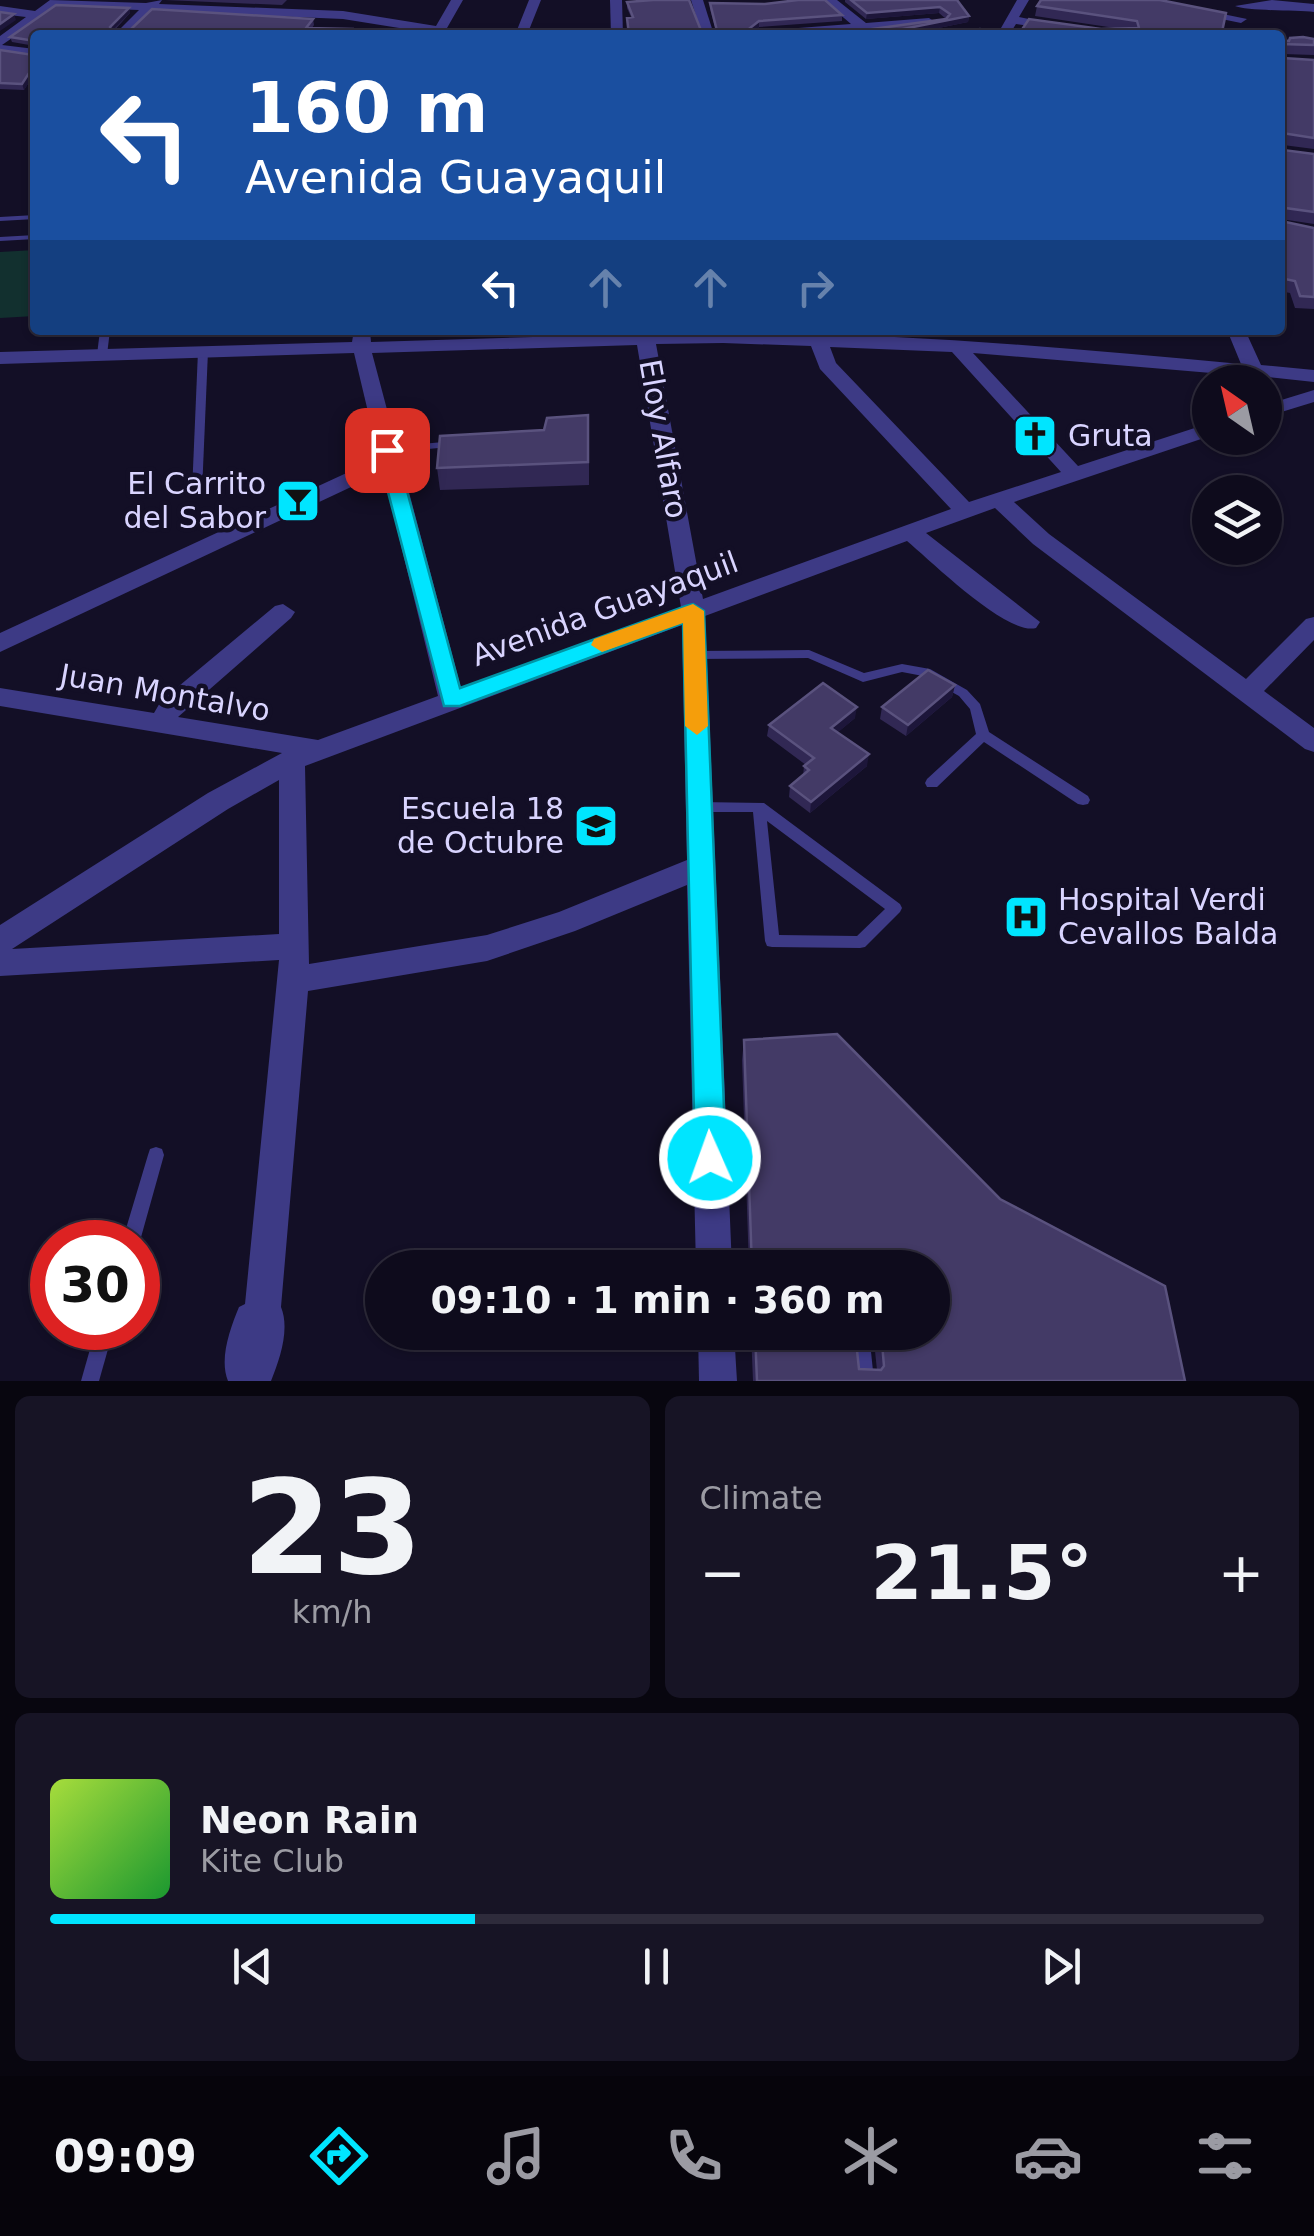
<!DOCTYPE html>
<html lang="en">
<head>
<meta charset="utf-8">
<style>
	body { margin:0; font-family:"DejaVu Sans",sans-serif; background:#171425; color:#f1f3f6; height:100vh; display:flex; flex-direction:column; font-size:38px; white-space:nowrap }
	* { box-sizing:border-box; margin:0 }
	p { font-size:32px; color:#9b9ba3 }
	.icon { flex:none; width:55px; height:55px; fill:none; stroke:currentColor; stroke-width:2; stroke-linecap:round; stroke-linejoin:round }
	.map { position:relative; height:1381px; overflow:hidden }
	.side { display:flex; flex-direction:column; gap:15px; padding:15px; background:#08060f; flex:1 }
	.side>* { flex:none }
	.top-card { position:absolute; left:30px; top:30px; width:1255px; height:305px; border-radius:10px; box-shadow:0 2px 8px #0004,0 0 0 2px #2e2b3b; background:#1a4fa0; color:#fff; overflow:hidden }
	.needle { width:65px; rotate:326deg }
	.buttons { position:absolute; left:1192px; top:365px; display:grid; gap:20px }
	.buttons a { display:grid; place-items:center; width:90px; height:90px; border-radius:50%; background:#0e0b1c; box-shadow:0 2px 8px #0004,0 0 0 2px #2e2b3b; font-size:50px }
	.speed { position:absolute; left:30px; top:1220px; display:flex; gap:20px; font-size:50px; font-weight:700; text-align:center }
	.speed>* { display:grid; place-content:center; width:130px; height:130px; border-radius:50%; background:#0e0b1c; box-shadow:0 2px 8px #0004,0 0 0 2px #2e2b3b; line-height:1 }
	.speed .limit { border:15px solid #d22; background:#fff; color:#111 }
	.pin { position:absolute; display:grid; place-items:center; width:85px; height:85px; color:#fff; margin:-42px; border-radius:20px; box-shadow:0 5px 15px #0006 }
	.me { position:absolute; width:110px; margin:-55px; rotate:358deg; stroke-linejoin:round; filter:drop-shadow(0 0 8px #0008) }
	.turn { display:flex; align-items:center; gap:35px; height:210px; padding:0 50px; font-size:45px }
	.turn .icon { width:130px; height:130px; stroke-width:2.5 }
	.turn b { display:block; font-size:70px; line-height:85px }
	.lanes { display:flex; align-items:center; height:95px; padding:0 50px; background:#0003; justify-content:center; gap:50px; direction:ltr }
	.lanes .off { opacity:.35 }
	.big { font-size:75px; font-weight:600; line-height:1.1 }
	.side .tile { flex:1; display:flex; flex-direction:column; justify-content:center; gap:15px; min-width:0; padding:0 35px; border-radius:15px; background:#171425 }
	.side .dial { align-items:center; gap:0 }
	.dial b { font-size:130px; line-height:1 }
	.song { display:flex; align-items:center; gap:30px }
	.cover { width:120px; height:120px; border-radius:15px; background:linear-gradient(135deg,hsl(80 70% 55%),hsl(130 70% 35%)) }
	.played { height:10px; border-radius:5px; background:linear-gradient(90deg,#00e5ff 35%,#2e2b3b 35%) }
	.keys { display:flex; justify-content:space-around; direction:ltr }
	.heat { display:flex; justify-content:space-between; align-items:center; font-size:55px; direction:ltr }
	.side .tiles { flex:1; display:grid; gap:15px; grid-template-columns:1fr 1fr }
	.tile:last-child { grid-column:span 2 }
	.trip { position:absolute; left:365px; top:1250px; width:585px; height:100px; border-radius:50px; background:#0e0b1c; box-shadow:0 2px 8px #0004,0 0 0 2px #2e2b3b; font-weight:600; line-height:100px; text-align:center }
	.tabs { display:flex; height:160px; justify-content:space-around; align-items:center; background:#06040b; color:#9b9ba3 }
	.tabs .icon { width:70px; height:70px }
	.tabs .active { color:#00e5ff }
	.tabs b { font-size:45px; color:#f1f3f6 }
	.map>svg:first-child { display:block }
</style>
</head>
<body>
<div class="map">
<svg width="1314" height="1381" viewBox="0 0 1314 1381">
	<rect width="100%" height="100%" fill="#130f26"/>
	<path fill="#12302f" d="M 35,250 L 35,316 L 0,318 L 0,252 Z"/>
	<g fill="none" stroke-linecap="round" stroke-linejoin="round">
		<g fill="#3d3a85" fill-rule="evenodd">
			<path d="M 35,215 L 35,219 L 0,221 L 0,217 Z"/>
			<path d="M 35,235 L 35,239 L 0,241 L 0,237 Z"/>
			<path d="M 100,330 L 110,330 L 107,355 L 102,358 L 97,355 Z"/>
			<path d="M 203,348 L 208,351 L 202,492 L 197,495 L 192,492 L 198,351 Z"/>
			<path d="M 455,441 L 459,442 L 459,446 L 387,453 L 382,450 L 387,447 Z"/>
			<path d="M 809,650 L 864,673 L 902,664 L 930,669 L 967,690 L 980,704 L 989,732 L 1088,796 L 1090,800 L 1088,804 L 1083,805 L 1078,804 L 984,742 L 937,787 L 927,787 L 925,783 L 927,779 L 976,734 L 970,709 L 959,696 L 923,676 L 902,672 L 863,682 L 808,658 L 694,659 L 688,655 L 694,651 Z"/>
			<path d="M 699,802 L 764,803 L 900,904 L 902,908 L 900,912 L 865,947 L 860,948 L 772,947 L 767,946 L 765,941 L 753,812 L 699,812 L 694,811 L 692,807 L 694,803 ZM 767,821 L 885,909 L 857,936 L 779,935 Z"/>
			<path d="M 156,1147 L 162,1149 L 164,1155 L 138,1248 L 138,1242 L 122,1242 L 148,1155 L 150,1149 Z"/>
			<path d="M 96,1328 L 114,1328 L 99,1381 L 81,1381 Z"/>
			<path d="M 851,1332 L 869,1332 L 874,1381 L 856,1381 Z"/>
		</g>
		<g fill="#3d3a85" fill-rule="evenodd">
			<path d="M 50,0 L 146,3 L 162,0 L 159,4 L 343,11 L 436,26 L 451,0 L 463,0 L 443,35 L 343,19 L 152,11 L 127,35 L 114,35 L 139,10 L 57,7 L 2,45 L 35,49 L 35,57 L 0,53 L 0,36 L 26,17 L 0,14 L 0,6 L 35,11 Z"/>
			<path d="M 529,0 L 541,0 L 527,35 L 515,35 Z"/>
			<path d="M 610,0 L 622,0 L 623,35 L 611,35 Z"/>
			<path d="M 691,0 L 703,0 L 714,35 L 702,35 Z"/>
			<path d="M 823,0 L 837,0 L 866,23 L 929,18 L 935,22 L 864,32 L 753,35 L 759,31 L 851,24 Z"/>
			<path d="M 1017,0 L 1029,0 L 1019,17 L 1063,26 L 1057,30 L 1016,24 L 1009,35 L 997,35 Z"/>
			<path d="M 1128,0 L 1155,0 L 1247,19 L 1241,23 Z"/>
			<path d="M 1272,0 L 1314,4 L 1314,12 C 1297,10 1245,11 1235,6 Z"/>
			<path d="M 354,330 L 370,330 L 371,342 L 636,334 L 635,330 L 653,330 L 654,333 C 850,328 1046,346 1241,364 L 1227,330 L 1245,330 L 1261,365 L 1314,370 L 1314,382 L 1267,377 L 1265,386 L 1265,382 L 1250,382 L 1247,376 L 973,353 L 1078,466 L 1210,423 L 1210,436 L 1014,502 L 1049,534 L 1246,679 L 1306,619 L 1314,617 L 1314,640 L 1264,691 L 1314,728 L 1314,752 L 1305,749 L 1033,544 L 995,508 L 926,533 L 1040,622 L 1036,628 C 1007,636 931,561 907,541 L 705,616 L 732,1268 L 696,1268 L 687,885 L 575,931 L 487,961 L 308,991 L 281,1307 C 290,1329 280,1359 271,1381 L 228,1381 C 219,1359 230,1329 239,1307 L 245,1304 L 279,960 L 0,976 L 0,925 L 208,793 L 282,753 L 0,706 L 0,688 L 154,713 L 161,701 L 275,606 L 283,604 L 295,612 L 291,618 L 178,717 L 318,740 L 438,696 L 383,472 L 0,652 L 0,633 L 379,458 L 354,353 L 0,364 L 0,352 L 352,342 ZM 723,343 L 811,346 L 820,369 L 951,509 L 703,599 L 656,344 ZM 637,345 L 681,607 L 461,688 L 372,353 ZM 830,347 L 952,352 L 1061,472 L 969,502 L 836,363 ZM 682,625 L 687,860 L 559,912 L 487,935 L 309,964 L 305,766 ZM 279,780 L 279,934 L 12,949 L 228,809 Z"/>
			<path d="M 1314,390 L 1314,402 L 1265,417 L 1265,405 Z"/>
			<path d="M 698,1332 L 734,1332 L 737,1381 L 699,1381 Z"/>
		</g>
	</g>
	<g fill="#312854">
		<path d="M 165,0 L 287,0 L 282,5 Z"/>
		<path d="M 845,0 L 957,0 L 969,16 L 968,22 L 904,35 L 629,35 L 631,17 L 627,8 L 627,2 L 702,33 L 716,31 L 710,9 L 710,3 L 842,15 L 842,21 L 759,27 L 753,33 L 865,30 L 946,19 L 939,13 L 866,19 L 845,2 Z"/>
		<path d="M 56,5 L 129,8 L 130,13 L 112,33 L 128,32 L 152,9 L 313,19 L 314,25 L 312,28 L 352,29 L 352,34 L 363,35 L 35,35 L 35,46 L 12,42 L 10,37 Z"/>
		<path d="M 1037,6 L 1222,32 L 1019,34 L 1115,28 L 1035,16 Z"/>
		<path d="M 1314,39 L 1314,55 L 1283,54 L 1283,58 L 1314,60 L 1314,149 L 1283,145 L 1283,150 L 1314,154 L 1314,224 L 1281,219 L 1281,221 L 1314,228 L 1314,309 L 1295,308 L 1290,293 L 1280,291 L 1280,40 L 1288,41 Z"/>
		<path d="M 0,50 L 33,55 L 35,53 L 35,80 L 31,79 L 24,90 L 0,89 Z"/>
		<path d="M 544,430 L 589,438 L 589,485 L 440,490 L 437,468 Z"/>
		<path d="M 955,685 L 952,697 L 906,736 L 880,719 L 882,707 Z"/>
		<path d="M 855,718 L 838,732 L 867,766 L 810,813 L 789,797 L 790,786 L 803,776 L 804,766 L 806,765 L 767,736 L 769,725 Z"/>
		<path d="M 744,1040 L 1000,1199 L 1185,1381 L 753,1381 L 751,1332 L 855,1332 L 859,1369 L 877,1370 L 873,1332 L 932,1332 L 932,1268 L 749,1268 L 742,1060 Z"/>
	</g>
	<g fill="#1d163a">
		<path d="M 940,7 L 939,13 L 866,19 L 867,13 Z"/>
		<path d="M 129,8 L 130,13 L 111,32 L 110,27 Z"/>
		<path d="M 14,14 L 16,20 L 0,31 L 0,24 Z"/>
		<path d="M 969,16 L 968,22 L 904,35 L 873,35 Z"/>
		<path d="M 759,21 L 759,27 L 749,35 L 750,28 Z"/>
		<path d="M 29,73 L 31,79 L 24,90 L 22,84 Z"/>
		<path d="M 955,685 L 952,697 L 906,736 L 908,725 Z"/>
		<path d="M 857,707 L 855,718 L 830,739 L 831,728 Z"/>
		<path d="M 869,754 L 867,766 L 810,813 L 811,802 Z"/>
	</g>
	<g fill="#433a66" stroke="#5a527e" stroke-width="2.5">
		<path d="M 653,0 L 689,0 L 702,33 L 717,31 L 710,3 L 765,4 L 798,0 L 825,0 L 842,15 L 759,21 L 750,28 L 753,33 L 865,30 L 946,19 L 950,14 L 940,7 L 867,13 L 851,0 L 957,0 L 969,16 L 873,35 L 629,35 L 627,18 L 633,17 L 627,2 Z"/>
		<path d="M 1041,0 L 1160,0 L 1226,13 L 1222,32 L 1244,35 L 975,35 L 980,29 L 1019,34 L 1029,19 L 1101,29 L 1139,28 L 1137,21 L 1037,6 Z"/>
		<path d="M 56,5 L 129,8 L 110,27 L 112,33 L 128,32 L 152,9 L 313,19 L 306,28 L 352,29 L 349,34 L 363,34 L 35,35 L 35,41 L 10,37 Z"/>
		<path d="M 0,12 L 14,14 L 0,24 Z"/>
		<path d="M 1303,37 L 1314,39 L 1314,45 L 1281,44 L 1283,58 L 1314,60 L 1314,138 L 1282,133 L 1283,150 L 1314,154 L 1314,212 L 1285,208 L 1281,221 L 1314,228 L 1314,297 L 1300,296 L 1295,281 L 1280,278 L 1280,40 L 1289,41 L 1290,38 Z"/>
		<path d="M 0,50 L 33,55 L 35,53 L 35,74 L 29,73 L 22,84 L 0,83 Z"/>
		<path d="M 588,415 L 588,462 L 437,468 L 440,436 L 544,430 L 547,418 Z"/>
		<path d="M 928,670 L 955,685 L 908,725 L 882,707 Z"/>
		<path d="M 823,683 L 857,707 L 831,728 L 869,754 L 811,802 L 790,786 L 809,770 L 804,766 L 814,758 L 769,725 Z"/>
		<path d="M 837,1034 L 1000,1199 L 1165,1286 L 1185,1381 L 757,1381 L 755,1332 L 855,1332 L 859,1369 L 881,1370 L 884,1366 L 881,1332 L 932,1332 L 932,1268 L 752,1268 L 744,1040 Z"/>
	</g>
	<path fill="#00e5ff" stroke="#0095a6" stroke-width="2.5" d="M 387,444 L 396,450 L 460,688 L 686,606 L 693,604 L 704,611 L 726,1158 L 721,1169 L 710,1173 L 700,1169 L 695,1158 L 683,623 L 460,706 L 444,706 L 377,450 Z"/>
	<path fill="#f59e0b" d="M 693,604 L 704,611 L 708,726 L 697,735 L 685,726 L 683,623 L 602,652 L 591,645 L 594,639 Z"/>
	<defs>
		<symbol id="church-square" viewBox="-11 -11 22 22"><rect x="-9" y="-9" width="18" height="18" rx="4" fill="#00e5ff" stroke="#130f26"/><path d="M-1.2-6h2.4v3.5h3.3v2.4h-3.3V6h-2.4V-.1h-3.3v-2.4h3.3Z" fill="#111"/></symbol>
		<symbol id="bar-square" viewBox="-11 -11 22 22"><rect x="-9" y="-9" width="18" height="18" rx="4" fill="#00e5ff" stroke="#130f26"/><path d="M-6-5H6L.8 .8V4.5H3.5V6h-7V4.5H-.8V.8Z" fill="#111"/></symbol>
		<symbol id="school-square" viewBox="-11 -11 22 22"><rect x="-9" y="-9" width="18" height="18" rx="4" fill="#00e5ff" stroke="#130f26"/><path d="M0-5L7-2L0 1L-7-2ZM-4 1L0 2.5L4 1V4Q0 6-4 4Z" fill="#111"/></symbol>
		<symbol id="hospital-square" viewBox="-11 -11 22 22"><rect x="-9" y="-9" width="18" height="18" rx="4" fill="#00e5ff" stroke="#130f26"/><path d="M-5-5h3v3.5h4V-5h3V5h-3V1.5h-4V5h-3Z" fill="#111"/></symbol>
	</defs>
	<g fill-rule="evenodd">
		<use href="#church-square" x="1010" y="411" width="50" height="50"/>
		<use href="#bar-square" x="273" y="476" width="50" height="50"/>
		<use href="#school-square" x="571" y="801" width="50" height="50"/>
		<use href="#hospital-square" x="1001" y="892" width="50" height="50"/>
	</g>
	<g text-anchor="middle" stroke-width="9" stroke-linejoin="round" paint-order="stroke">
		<g font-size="30" fill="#d9d4ff" stroke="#130f26" text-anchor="start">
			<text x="1068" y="446">Gruta</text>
			<text x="266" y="494" text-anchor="end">El Carrito<tspan x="266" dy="34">del Sabor</tspan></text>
			<text x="564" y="819" text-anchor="end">Escuela 18<tspan x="564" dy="34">de Octubre</tspan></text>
			<text x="1058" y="910">Hospital Verdi<tspan x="1058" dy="34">Cevallos Balda</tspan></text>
		</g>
		<g font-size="30" fill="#d9d4ff" stroke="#130f26">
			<text transform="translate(663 439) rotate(80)" y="10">Eloy Alfaro</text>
			<text transform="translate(605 609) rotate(-20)" y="10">Avenida Guayaquil</text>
			<text transform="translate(165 693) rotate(10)" y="10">Juan Montalvo</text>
		</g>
	</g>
</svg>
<div class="buttons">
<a><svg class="needle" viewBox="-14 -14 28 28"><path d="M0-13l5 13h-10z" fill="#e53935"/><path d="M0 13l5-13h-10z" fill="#9b9ba3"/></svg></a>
<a><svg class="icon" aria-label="layers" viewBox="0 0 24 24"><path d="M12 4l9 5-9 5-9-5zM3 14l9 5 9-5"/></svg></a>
</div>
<div class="speed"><div class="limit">30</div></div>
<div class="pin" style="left:387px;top:450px;background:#d93025"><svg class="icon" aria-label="arrive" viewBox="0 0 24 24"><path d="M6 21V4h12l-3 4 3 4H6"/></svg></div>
<svg class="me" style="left:710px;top:1158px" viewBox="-20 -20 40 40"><circle r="17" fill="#00e5ff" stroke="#fff" stroke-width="3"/><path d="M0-11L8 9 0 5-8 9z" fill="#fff"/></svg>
<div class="trip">09:10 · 1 min · 360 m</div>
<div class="top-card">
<div class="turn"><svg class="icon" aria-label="left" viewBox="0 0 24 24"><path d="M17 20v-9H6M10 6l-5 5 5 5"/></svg><div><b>160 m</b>Avenida Guayaquil</div></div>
<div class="lanes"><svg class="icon" aria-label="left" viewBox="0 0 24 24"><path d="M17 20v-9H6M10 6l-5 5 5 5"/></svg><svg class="icon off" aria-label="ahead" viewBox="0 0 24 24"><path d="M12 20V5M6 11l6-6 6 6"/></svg><svg class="icon off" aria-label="ahead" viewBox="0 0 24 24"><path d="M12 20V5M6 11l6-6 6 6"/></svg><svg class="icon off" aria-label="right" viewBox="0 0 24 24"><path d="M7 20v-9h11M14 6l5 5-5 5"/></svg></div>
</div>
</div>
<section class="side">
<div class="tiles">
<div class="tile dial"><b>23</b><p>km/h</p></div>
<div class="tile"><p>Climate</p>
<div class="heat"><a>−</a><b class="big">21.5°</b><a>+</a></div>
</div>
<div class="tile">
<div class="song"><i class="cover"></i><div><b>Neon Rain</b><p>Kite Club</p></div></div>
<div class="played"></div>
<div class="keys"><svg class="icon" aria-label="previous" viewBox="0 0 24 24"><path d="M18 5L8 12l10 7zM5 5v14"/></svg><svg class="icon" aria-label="pause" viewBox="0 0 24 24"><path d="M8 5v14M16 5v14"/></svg><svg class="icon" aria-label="next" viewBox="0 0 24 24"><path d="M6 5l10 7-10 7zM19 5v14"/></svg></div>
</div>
</div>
</section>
<nav class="tabs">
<b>09:09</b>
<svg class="icon active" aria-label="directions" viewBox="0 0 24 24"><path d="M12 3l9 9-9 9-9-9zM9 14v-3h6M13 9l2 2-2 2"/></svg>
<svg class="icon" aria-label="music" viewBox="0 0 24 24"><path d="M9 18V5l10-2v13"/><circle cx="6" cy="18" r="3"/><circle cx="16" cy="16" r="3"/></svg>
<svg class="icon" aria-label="phone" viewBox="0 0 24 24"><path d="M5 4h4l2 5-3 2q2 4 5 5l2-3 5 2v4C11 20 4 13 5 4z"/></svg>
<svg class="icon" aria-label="climate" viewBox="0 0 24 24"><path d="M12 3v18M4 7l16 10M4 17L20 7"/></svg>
<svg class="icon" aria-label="car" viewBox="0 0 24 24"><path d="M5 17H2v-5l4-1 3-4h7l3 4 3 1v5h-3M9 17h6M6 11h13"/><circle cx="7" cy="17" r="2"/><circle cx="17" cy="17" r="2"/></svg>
<svg class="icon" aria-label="filters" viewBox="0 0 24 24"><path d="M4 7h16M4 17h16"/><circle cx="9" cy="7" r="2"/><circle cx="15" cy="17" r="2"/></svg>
</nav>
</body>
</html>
